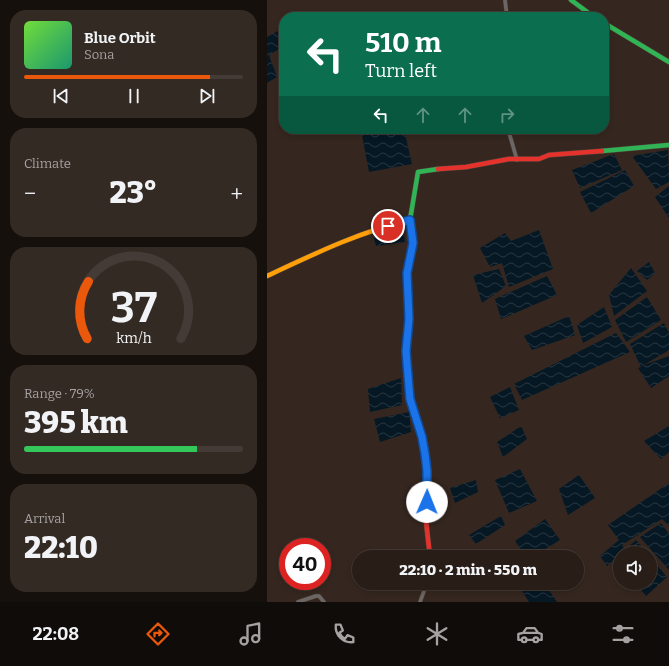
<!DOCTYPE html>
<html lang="en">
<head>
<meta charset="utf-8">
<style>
	body { margin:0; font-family:Bitter,serif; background:#342a24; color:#f1f3f6; height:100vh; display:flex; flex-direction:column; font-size:15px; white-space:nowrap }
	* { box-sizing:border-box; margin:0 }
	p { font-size:13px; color:#a5a2a1 }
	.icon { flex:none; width:22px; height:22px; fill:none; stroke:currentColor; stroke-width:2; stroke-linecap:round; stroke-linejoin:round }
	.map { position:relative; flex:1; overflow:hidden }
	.details { display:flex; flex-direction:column; gap:10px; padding:10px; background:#16100d; width:267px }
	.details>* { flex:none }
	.top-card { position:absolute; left:12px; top:12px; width:330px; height:122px; border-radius:16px; box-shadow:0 2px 6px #0003,0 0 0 1px #443b36; background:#0b6e4f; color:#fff; overflow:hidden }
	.controls { position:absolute; left:346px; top:546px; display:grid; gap:8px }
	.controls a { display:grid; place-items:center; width:44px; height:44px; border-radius:50%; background:#281d17; box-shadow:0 2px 6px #0003,0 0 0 1px #443b36; font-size:20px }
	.speed { position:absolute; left:12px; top:538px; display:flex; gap:8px; font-size:20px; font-weight:700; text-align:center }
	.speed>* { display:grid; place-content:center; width:52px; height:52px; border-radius:50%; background:#281d17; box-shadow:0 2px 6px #0003,0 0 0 1px #443b36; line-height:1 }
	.speed .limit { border:6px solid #d22; background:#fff; color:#111 }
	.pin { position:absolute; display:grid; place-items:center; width:34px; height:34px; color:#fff; margin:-17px; border:2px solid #fff; border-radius:50%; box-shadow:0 1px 4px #0007 }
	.me { position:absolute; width:44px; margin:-22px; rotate:1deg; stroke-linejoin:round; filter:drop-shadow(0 0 3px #0008) }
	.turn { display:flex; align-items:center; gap:14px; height:84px; padding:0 20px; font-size:18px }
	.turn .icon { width:52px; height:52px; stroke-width:2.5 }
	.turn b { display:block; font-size:28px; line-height:34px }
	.lanes { display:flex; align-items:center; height:38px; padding:0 20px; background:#0003; justify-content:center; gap:20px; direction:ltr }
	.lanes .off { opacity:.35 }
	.big { font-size:30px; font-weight:800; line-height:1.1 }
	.details .card { flex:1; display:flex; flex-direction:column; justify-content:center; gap:6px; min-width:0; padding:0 14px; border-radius:16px; background:#342a24 }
	.details .dial { align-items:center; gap:0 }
	.dial svg { height:104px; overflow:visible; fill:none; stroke:#443b36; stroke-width:7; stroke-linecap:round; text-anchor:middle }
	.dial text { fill:#f1f3f6; stroke:none }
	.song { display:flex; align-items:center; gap:12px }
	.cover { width:48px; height:48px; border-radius:6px; background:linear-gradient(135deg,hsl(100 70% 55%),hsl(160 70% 35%)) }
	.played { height:4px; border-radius:2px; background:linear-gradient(90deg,#ea580c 85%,#443b36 85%) }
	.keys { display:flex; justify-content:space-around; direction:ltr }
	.heat { display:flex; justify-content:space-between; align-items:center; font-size:22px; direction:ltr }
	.charge { height:6px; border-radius:3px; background:linear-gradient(90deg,#34c759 79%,#443b36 0) }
	.trip { position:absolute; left:85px; top:550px; width:232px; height:40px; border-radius:20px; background:#281d17; box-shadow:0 2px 6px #0003,0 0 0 1px #443b36; font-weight:800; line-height:40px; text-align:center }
	.tabs { display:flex; height:64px; justify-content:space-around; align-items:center; background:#100c09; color:#a5a2a1 }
	.tabs .icon { width:28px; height:28px }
	.tabs .on { color:#ea580c }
	.tabs b { font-size:18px; color:#f1f3f6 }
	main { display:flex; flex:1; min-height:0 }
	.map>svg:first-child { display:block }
</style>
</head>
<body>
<main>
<section class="details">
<div class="card">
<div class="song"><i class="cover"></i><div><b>Blue Orbit</b><p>Sona</p></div></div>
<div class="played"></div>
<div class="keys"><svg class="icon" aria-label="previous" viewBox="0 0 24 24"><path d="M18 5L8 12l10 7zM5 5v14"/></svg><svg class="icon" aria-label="pause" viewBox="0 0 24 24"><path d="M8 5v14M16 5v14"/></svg><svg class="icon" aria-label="next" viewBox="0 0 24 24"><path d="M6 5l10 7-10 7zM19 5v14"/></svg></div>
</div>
<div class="card"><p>Climate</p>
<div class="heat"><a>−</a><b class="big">23°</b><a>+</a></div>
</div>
<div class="card dial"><svg viewBox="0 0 100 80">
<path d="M14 69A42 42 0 1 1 86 69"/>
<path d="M14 69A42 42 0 0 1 15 25" stroke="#ea580c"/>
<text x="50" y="56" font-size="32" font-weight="700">37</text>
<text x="50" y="72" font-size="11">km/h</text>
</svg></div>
<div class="card"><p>Range · 79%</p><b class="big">395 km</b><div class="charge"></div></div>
<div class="card"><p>Arrival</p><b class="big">22:10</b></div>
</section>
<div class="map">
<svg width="402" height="602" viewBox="0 0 402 602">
	<defs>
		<pattern id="water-waves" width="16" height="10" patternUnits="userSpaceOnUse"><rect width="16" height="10" fill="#051824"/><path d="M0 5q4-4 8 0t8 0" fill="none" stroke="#293842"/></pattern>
	</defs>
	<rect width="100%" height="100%" fill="#35271f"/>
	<g fill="url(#water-waves)">
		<path d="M 11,31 L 17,39 L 17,46 L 2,55 L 10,77 L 0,83 L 0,37 Z"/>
		<path d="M 100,129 L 137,129 L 145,164 L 102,172 L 94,130 Z"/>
		<path d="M 401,150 L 402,182 L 389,189 L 365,156 Z"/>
		<path d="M 347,154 L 355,170 L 313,188 L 305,170 Z"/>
		<path d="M 358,170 L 367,186 L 324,213 L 313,192 Z"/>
		<path d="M 402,186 L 402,218 L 388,197 Z"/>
		<path d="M 136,226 L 138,242 L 109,246 L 106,234 Z"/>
		<path d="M 272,230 L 286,269 L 242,287 L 235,263 L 223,267 L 213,248 L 238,233 L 244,241 Z"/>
		<path d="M 382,262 L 388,273 L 380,280 L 370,271 Z"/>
		<path d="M 364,268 L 380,291 L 347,316 L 342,295 Z"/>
		<path d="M 232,269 L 239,286 L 215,303 L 206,275 Z"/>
		<path d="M 280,276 L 290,295 L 234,319 L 228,299 Z"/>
		<path d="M 380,297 L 394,320 L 359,342 L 348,320 Z"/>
		<path d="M 337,307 L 345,327 L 316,343 L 310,325 Z"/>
		<path d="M 302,316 L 308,335 L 265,350 L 257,336 Z"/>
		<path d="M 397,323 L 402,333 L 402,350 L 377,365 L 402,356 L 402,376 L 384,388 L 371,368 L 374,367 L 363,344 Z"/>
		<path d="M 349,333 L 363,352 L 255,400 L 247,384 Z"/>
		<path d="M 134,378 L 135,405 L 103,412 L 101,389 Z"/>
		<path d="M 243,387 L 252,410 L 233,418 L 223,397 Z"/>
		<path d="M 142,412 L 144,432 L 113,442 L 107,419 Z"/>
		<path d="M 254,426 L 260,439 L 236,457 L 230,442 Z"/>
		<path d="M 402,426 L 402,452 L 394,459 L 377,441 Z"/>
		<path d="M 253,469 L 270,501 L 242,513 L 228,480 Z"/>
		<path d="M 312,475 L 328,498 L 301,515 L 292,489 Z"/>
		<path d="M 209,480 L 211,492 L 188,503 L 183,488 Z"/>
		<path d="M 402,483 L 402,526 L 395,519 L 355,545 L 358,550 L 369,540 L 380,553 L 353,553 L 353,561 L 350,557 L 340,566 L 333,556 L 352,540 L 341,525 Z"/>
		<path d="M 234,516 L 238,525 L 209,544 L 202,535 Z"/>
		<path d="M 278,519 L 293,540 L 265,557 L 259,557 L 248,541 Z"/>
		<path d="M 394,523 L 402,534 L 402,570 L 373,537 Z"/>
		<path d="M 383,557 L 400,577 L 379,596 L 369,583 L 383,583 Z"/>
		<path d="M 250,583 L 277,583 L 290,602 L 262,602 Z"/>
	</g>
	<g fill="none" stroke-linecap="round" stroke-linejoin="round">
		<defs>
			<g id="street">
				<path d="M 238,0 L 240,17"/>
				<path d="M 241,129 L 250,160"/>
				<path d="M 31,602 L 49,596 L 52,596 L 57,602"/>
				<path d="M 153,602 L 160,583"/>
			</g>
			<g id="fast">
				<path d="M 304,0 L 327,17"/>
				<path d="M 337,23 L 402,62"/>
				<path d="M 335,151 L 402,145"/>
				<path d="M 158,456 L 155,437 L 143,399 L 139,351 L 142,334 L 140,273 L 146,243 L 143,220 L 151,172 L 171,169"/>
			</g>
			<path id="slow" d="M 0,276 C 47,254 92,232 143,220"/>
			<g id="jam">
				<path d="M 171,169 L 199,167 L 242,159 L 272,159 L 282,155 L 335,151"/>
				<path d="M 158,456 L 160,471 L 158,512 L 163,557"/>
			</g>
		</defs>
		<use href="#street" stroke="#4f433b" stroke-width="4.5"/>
		<use href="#fast" stroke="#4f433b" stroke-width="5.5"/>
		<use href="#slow" stroke="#4f433b" stroke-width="5.5"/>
		<use href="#jam" stroke="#4f433b" stroke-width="5.5"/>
		<use href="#street" stroke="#6c6665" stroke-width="3.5"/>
		<use href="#fast" stroke="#30b455" stroke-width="4.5"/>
		<use href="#slow" stroke="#ff9f0a" stroke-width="4.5"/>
		<use href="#jam" stroke="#e5322d" stroke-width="4.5"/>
	</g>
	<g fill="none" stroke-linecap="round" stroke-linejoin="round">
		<defs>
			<path id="route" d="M 121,226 L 143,220 L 146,243 L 140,273 L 142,319 L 139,351 L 141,376 L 143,399 L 155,437 L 158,454 L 160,471 L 160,502"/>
		</defs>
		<use href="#route" stroke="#114b97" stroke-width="10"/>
		<use href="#route" stroke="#1a73e8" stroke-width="7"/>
	</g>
</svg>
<div class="controls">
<a><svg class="icon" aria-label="sound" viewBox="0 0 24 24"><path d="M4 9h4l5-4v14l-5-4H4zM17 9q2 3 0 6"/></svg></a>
</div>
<div class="speed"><div class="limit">40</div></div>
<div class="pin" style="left:121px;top:226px;background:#d93025"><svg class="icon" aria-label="arrive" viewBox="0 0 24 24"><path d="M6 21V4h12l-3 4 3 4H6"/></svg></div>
<svg class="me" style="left:160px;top:502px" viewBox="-20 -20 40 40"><circle r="19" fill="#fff"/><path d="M0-13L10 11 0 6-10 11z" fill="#1a73e8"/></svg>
<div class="trip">22:10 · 2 min · 550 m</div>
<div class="top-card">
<div class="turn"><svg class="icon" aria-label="left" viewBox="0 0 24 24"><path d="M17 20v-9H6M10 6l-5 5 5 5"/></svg><div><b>510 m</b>Turn left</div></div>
<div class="lanes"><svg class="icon" aria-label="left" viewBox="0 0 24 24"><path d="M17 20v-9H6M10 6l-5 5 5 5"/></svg><svg class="icon off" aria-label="ahead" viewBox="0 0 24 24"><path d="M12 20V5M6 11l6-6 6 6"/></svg><svg class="icon off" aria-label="ahead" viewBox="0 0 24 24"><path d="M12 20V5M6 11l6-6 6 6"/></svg><svg class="icon off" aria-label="right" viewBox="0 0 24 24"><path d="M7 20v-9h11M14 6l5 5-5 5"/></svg></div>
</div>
</div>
</main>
<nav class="tabs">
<b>22:08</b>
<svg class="icon on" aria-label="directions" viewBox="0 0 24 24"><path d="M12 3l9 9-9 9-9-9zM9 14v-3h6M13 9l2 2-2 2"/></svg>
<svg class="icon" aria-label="music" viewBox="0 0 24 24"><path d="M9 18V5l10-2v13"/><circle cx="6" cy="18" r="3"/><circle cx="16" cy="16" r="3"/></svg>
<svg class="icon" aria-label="phone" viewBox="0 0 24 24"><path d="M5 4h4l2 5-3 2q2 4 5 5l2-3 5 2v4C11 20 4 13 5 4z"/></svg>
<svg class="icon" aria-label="climate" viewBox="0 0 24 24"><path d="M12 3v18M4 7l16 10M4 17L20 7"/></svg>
<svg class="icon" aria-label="car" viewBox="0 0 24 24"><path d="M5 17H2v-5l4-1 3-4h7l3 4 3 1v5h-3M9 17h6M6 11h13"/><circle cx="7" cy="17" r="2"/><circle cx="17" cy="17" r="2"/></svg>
<svg class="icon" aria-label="filters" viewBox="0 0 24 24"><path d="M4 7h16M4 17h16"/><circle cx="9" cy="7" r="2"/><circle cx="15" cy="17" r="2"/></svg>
</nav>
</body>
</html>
